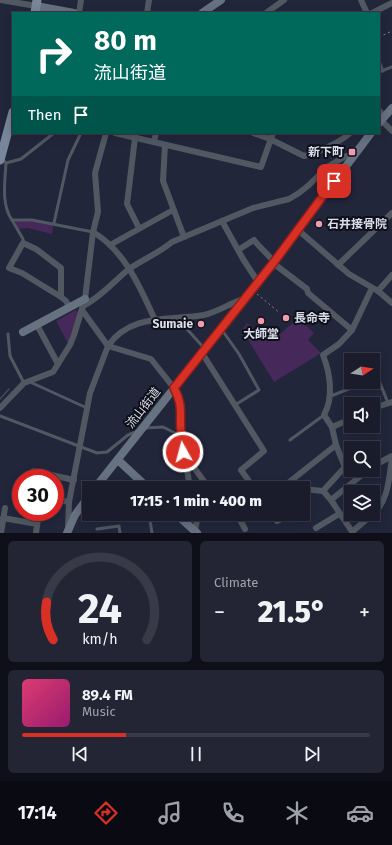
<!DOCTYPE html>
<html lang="en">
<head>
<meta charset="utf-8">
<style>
	body { margin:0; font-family:"Fira Sans","Noto Sans JP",sans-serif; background:#232534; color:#f1f3f6; height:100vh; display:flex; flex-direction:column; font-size:15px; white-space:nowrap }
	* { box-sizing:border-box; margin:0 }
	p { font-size:13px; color:#9fa1a9 }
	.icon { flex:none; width:22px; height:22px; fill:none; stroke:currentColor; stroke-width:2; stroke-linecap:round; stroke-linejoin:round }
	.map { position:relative; height:533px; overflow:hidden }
	.side { display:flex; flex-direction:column; gap:8px; padding:8px; background:#0e0f18; flex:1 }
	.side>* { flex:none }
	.banner { position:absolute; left:12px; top:12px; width:368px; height:122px; border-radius:0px; box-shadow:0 2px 10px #0003,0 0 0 1px #383a48; background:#00695c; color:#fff; overflow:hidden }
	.needle { width:26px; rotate:78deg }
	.controls { position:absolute; left:344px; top:353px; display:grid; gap:8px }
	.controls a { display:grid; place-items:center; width:36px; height:36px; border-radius:0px; background:#1a1c2c; box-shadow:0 2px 10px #0003,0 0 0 1px #383a48; font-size:20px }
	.speed { position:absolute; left:12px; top:469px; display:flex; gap:8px; font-size:20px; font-weight:700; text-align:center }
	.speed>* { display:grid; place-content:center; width:52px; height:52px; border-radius:50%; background:#1a1c2c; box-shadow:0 2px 10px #0003,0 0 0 1px #383a48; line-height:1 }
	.speed .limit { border:6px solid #d22; background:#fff; color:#111 }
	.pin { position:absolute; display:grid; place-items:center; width:34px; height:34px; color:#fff; margin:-17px; border-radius:8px; box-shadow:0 2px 6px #0006 }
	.me { position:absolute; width:44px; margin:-22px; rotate:353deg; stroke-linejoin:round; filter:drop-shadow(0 0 3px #0008) }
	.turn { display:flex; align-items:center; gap:14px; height:84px; padding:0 16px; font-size:18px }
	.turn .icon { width:52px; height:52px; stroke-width:2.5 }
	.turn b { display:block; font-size:28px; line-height:34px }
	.then { display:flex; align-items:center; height:38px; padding:0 16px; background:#0003; gap:8px; font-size:15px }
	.big { font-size:30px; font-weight:800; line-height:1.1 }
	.side .widget { flex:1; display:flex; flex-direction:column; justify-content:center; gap:6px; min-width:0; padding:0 14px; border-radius:6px; background:#232534 }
	.side .dial { align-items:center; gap:0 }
	.dial svg { height:104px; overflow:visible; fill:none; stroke:#383a48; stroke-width:7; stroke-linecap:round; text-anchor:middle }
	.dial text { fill:#f1f3f6; stroke:none }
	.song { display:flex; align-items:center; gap:12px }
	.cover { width:48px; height:48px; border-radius:6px; background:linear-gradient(135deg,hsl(340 70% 55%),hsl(320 70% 35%)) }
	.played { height:4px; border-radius:2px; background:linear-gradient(90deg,#d93025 30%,#383a48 30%) }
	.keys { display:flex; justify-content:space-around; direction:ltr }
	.heat { display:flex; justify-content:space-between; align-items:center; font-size:22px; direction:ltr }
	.side .tiles { flex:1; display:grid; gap:8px; grid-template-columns:1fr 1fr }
	.widget:last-child { grid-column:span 2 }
	.trip { position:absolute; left:82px; top:481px; width:228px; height:40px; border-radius:0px; background:#1a1c2c; box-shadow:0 2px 10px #0003,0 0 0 1px #383a48; font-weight:800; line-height:40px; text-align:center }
	.dock { display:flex; height:64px; justify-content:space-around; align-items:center; background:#0a0b12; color:#9fa1a9 }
	.dock .icon { width:28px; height:28px }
	.dock .on { color:#d93025 }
	.dock b { font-size:18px; color:#f1f3f6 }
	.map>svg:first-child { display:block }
</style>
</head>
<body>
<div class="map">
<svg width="392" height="533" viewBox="0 0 392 533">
	<rect width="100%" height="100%" fill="#22263b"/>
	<g fill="#47285b">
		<path d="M 15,221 L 31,221 L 52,224 L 53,228 L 52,234 L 28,228 L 19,229 Z"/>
		<path d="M 76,310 L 79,313 L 68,343 L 56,321 Z"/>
		<path d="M 298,318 L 314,333 L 308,340 L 321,353 L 274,382 L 242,330 L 247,323 L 257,332 L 261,330 L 264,331 L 269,327 L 278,336 Z"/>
	</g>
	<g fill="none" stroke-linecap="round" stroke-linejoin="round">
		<path stroke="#444c56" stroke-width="1.5" d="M 0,399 L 9,389"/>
		<g stroke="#808495" stroke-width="1" stroke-dasharray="2 3" stroke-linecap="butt">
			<path d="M 379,37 L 392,31"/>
			<path d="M 257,294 L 280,313"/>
		</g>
		<g stroke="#515861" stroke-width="3">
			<path d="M 379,61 L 383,71"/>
			<path d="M 379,72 L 392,67"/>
			<path d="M 2,159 L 6,163 C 5,181 1,205 12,220 L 32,220 L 93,232"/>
			<path d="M 6,163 L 21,159 L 54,133"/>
			<path d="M 12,220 L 23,239 L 23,243"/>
			<path d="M 54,223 L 68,160 L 81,133"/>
			<path d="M 177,318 L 204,348"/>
			<path d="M 222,330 L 239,354 L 259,390 L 235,405"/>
			<path d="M 8,334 L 10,356 L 24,383"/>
			<path d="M 373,379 L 378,378 L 388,403"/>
			<path d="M 30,382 L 87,408"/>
			<path d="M 331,396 L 366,382"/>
			<path d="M 0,416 L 97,453 L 107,452 L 128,435 L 138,431"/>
			<path d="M 145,428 L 163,427 L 181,436"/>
			<path d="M 290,440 L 324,415"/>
			<path d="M 149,514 L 152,533"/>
			<path d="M 97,529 L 119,526 L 120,533"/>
		</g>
		<g stroke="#515861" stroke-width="6">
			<path d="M 1,0 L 36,6"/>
			<path d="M 361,0 L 367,13"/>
			<path d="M 79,13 L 81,0"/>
			<path d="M 147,13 L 149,0"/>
			<path d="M 266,13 L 284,0"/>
			<path d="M 372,13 L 392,3"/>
			<path d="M 379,110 L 384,117"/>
			<path d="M 381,120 L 392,131"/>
			<path d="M 115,133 L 261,167 L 273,133"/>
			<path d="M 253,133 L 270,139 L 304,156 C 316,154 342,141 350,133"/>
			<path d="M 135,138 L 127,204 L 139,228"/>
			<path d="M 154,142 L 156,133"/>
			<path d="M 165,145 L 163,181 L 184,237"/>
			<path d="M 222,221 L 243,259 L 258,282"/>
			<path d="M 298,230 L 349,274 L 378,291 L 392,303"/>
			<path d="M 93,232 C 125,251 140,287 155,320"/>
			<path d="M 110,245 L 173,210"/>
			<path d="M 238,250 L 254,240 C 260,248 267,253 274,262"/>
			<path d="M 273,263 L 307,289 L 308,293 L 352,330"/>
			<path d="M 338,265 L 392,213"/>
			<path d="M 378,291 L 392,275"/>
			<path d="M 61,297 L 61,268 L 36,249 L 23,243 L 9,268 L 22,273 L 61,297 L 66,301 L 69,307"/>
			<path d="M 83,306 C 101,297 114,281 129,269 C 143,259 159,253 172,242 L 253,208 L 289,199 L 299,193 L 309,185 L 327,167 L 346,156 L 353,157"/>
			<path d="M 82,310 L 108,346 L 151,359 L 174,388 L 179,397 L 181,405 L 181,432 L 190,488"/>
			<path d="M 37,325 L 58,364"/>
			<path d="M 202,353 L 264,451 L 241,470 L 254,488"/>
			<path d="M 0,408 L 24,383 L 53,372 L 70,345 L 74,335 L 85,299 L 93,232 L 98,212 L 95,173 L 106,133"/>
			<path d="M 373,408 L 392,402"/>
			<path d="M 332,427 L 351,419"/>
			<path d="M 184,454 L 209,488"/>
			<path d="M 373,466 L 392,456"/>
			<path d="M 32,478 L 33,471 L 74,480"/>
			<path d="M 283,487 L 336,445"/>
			<path d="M 262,488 L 286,486 L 299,488"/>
			<path d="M 303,489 L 323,491 L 331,500 L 353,533"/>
			<path d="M 323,491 L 345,467 L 336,445 L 332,427 L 324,415 C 334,397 330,373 323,355 L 339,344 L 352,330 L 372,288"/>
			<path d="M 55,499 L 69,502"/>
			<path d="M 331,500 L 368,470"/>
			<path d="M 237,514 L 245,529"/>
			<path d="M 373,514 C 389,500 389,477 392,458"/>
			<path d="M 3,518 L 37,524"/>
			<path d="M 277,521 L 287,516 L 286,514"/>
			<path d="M 316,528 L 339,514"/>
			<path d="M 68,529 L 69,502 L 90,393 L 108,346 C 130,313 170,321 204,315 C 218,312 230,303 244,299"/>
			<path d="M 195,531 L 197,520 L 196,514"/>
			<path d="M 353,531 L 373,514"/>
			<path d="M 1,533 L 5,508"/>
			<path d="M 36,533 L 39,512"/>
		</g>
		<g stroke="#677281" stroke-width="8">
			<path d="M 36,6 L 74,13"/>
			<path d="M 202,13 L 221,0"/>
			<path d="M 379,123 L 392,108"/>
			<path d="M 23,332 L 85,299"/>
			<path d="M 118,460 L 148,488"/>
			<path d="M 95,488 L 274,262 L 371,133"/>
			<path d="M 176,514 L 197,533"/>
			<path d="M 67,533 L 75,515 L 89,496"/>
		</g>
		<g stroke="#798699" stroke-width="9">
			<path d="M 35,13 L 37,0"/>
			<path d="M 0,160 L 13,112"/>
		</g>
	</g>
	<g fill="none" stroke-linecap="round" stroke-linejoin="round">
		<defs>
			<path id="route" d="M 183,452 C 182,446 181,439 181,433 C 179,415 184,406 174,388 L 274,262 L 334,181"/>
		</defs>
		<use href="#route" stroke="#8d1f18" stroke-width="10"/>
		<use href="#route" stroke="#d93025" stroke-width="7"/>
	</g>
	<g fill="#f29aae" stroke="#0e1019" stroke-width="1.5">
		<rect x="348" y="148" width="8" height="8" rx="2"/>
		<circle cx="319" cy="224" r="4"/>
		<circle cx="286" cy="318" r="4"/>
		<circle cx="261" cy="321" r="4"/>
		<circle cx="201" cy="324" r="4"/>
	</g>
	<g text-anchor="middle" stroke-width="4" stroke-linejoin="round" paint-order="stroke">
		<g font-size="12" font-weight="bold" fill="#dadeec" stroke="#0e1019" text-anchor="end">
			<text x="344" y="156">新下町</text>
			<text x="327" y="228" text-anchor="start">石井接骨院</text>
			<text x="294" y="322" text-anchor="start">長命寺</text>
			<text x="193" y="328">Sumaie</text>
			<text x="261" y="338" text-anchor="middle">大師堂</text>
		</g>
		<g font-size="12" fill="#dadeec" stroke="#0e1019">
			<text transform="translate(143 408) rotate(-52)" y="4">流山街道</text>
		</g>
	</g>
</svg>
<div class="controls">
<a><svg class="needle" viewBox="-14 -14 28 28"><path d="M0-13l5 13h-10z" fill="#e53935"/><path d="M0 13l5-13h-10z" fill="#9fa1a9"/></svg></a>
<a><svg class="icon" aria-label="sound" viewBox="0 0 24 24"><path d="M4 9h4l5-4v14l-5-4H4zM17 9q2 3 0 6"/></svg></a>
<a><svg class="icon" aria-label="search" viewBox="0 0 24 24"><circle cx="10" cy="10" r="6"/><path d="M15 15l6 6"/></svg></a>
<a><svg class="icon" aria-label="layers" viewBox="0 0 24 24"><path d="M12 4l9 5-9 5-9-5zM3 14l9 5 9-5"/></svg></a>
</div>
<div class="speed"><div class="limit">30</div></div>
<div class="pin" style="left:334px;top:181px;background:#d93025"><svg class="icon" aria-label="arrive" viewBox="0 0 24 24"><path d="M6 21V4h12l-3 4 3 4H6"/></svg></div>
<svg class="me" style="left:183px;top:452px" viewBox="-20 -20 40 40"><circle r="17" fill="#d93025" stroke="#fff" stroke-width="3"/><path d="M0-11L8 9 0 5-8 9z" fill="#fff"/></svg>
<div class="trip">17:15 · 1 min · 400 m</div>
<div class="banner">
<div class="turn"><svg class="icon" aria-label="right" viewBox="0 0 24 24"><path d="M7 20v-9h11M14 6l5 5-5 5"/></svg><div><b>80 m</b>流山街道</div></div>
<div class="then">Then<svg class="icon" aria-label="arrive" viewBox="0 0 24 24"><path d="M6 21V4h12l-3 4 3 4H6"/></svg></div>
</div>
</div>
<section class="side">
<div class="tiles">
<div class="widget dial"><svg viewBox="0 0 100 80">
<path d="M14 69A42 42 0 1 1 86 69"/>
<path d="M14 69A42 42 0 0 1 9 40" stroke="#d93025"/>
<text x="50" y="56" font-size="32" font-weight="700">24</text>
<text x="50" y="72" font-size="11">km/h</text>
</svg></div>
<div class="widget"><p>Climate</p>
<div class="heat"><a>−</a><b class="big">21.5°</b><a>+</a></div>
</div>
<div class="widget">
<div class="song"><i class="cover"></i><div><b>89.4 FM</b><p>Music</p></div></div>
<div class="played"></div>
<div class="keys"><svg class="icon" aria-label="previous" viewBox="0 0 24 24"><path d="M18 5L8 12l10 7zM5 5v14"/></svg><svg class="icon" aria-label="pause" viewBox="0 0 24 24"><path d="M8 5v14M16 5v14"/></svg><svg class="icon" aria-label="next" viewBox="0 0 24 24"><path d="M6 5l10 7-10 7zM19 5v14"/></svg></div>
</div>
</div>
</section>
<nav class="dock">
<b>17:14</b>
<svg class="icon on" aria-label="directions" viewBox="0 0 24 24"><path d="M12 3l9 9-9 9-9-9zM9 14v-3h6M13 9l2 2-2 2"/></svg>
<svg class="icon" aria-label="music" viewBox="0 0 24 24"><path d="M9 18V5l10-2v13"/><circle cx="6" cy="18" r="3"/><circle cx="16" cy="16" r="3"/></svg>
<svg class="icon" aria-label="phone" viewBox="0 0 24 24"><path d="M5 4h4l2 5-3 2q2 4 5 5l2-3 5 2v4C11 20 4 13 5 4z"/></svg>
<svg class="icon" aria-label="climate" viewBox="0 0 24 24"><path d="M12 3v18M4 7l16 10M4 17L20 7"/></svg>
<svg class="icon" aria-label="car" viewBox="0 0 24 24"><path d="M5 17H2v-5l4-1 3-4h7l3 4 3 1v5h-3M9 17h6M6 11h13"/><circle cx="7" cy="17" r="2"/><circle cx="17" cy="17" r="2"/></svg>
</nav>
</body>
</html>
